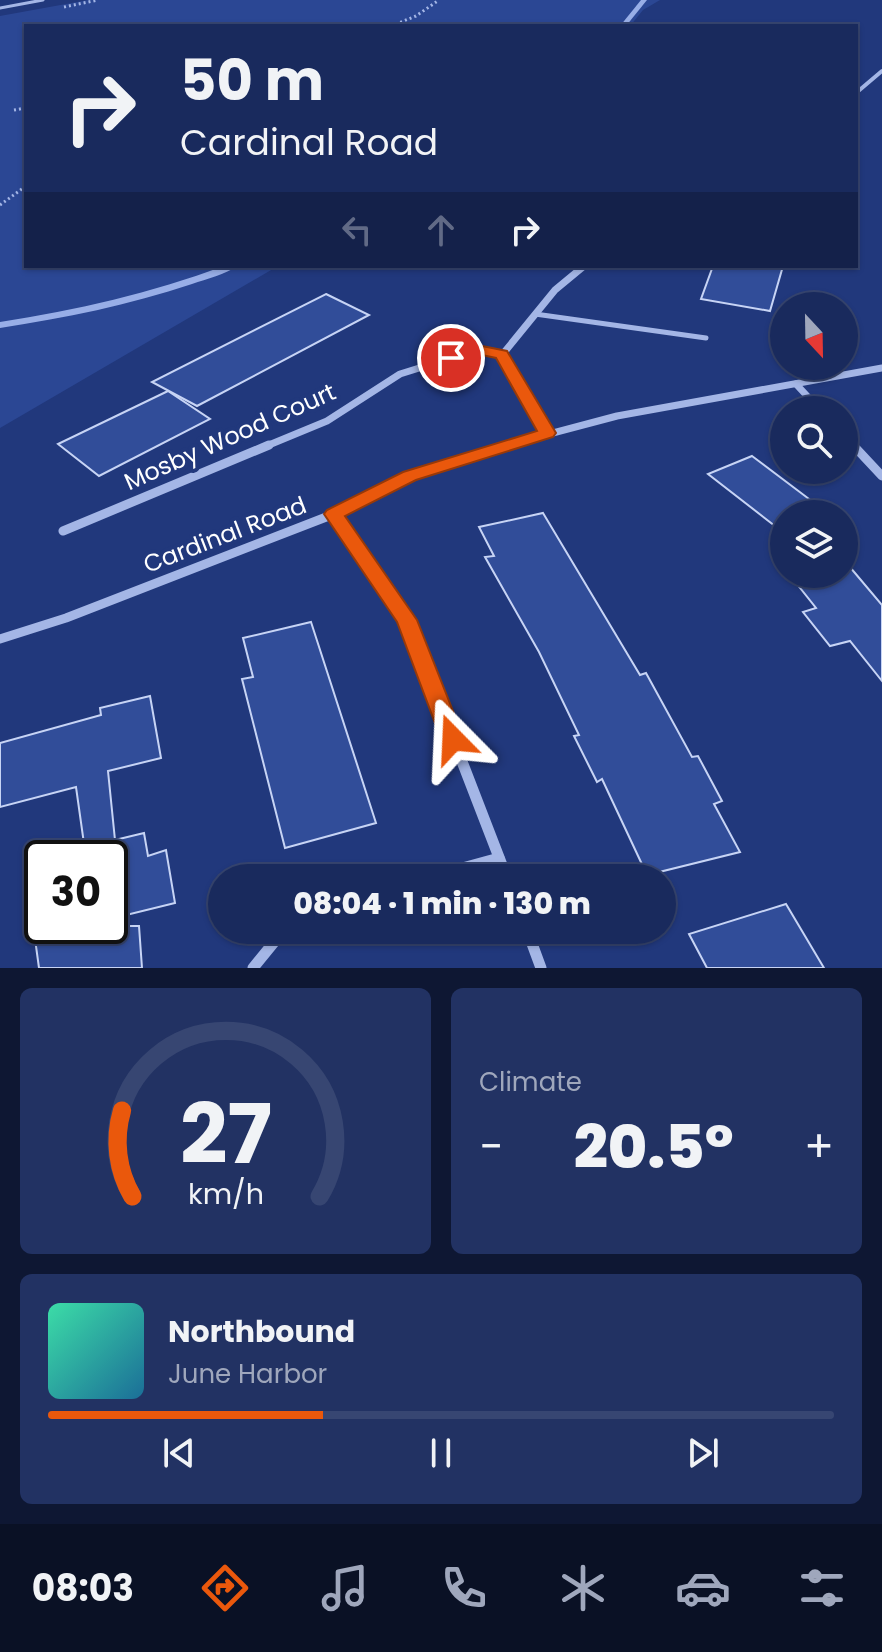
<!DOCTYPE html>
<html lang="en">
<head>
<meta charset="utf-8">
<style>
	body { margin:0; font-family:Poppins,sans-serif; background:#223263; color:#f1f3f6; height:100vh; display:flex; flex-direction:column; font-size:30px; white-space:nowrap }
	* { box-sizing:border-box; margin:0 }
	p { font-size:26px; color:#9fa7bc }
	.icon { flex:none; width:44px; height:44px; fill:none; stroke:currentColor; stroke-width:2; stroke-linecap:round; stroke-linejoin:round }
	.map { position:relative; height:968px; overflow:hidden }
	.side { display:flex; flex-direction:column; gap:20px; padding:20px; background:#0e1733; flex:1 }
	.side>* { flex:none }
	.banner { position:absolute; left:24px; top:24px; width:834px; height:244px; border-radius:0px; box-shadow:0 2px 6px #0004,0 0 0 2px #374672; background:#192a5d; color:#f1f3f6; overflow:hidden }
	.needle { width:52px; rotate:158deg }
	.fabs { position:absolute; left:770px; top:292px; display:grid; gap:16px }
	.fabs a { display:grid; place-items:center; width:88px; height:88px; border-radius:50%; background:#192a5d; box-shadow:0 2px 6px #0004,0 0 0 2px #374672; font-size:40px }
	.speed { position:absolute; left:24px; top:840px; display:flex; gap:16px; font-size:40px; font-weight:700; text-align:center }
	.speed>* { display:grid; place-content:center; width:104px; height:104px; border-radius:50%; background:#192a5d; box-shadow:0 2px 6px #0004,0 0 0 2px #374672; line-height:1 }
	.speed .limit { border:4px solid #111; border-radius:12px; background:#fff; color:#111 }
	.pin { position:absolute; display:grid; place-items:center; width:68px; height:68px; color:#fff; margin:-34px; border:4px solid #fff; border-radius:50%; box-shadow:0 2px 8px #0007 }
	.me { position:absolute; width:88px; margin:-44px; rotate:339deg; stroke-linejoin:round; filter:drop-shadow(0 0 6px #0008) }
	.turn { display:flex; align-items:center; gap:28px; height:168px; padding:0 24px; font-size:36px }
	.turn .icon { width:104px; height:104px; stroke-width:2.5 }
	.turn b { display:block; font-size:56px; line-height:68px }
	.lanes { display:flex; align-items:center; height:76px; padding:0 24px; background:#0003; justify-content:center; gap:40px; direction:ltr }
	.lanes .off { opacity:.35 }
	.big { font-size:60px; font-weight:800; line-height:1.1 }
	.side .tile { flex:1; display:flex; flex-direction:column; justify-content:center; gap:12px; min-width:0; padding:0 28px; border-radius:12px; background:#223263 }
	.side .dial { align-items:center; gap:0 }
	.dial svg { height:208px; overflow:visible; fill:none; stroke:#374672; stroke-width:7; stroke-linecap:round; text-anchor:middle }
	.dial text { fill:#f1f3f6; stroke:none }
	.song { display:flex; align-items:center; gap:24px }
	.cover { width:96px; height:96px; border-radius:12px; background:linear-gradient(135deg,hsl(160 70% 55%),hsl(200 70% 35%)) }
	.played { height:8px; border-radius:4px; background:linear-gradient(90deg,#ea580c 35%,#374672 35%) }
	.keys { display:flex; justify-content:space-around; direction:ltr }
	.heat { display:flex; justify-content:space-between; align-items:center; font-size:44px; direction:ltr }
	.side .tiles { flex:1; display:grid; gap:20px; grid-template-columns:1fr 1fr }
	.tile:last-child { grid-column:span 2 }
	.trip { position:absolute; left:208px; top:864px; width:468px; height:80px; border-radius:40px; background:#192a5d; box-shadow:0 2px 6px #0004,0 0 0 2px #374672; font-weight:800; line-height:80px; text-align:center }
	.tabs { display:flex; height:128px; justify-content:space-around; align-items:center; background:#0a1125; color:#9fa7bc }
	.tabs .icon { width:56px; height:56px }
	.tabs .selected { color:#ea580c }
	.tabs b { font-size:36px; color:#f1f3f6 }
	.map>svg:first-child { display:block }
</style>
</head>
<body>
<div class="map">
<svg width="882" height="968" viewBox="0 0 882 968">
	<rect width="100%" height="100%" fill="#21387c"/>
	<path fill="#2b4794" d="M 88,0 L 660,0 L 643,10 L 630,26 L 26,26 L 26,266 L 278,266 L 0,428 L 0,16 Z"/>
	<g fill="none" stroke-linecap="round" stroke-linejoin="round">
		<g fill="#98aee7" fill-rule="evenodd">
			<path d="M 641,0 L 647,0 L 626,26 L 620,26 Z"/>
			<path d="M 224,266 L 238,266 C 225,274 207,279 192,284 C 129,305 65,318 0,328 L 0,322 C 77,310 151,293 224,266 Z"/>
		</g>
	</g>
	<g fill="#314d99" stroke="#c7d4f5" stroke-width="2">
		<path d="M 713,266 L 783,266 L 770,311 L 701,299 Z"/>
		<path d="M 326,294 L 369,315 L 197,406 L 152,382 Z"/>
		<path d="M 168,391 L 210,419 L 99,476 L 58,444 Z"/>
		<path d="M 752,456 L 817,505 L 803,512 L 805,514 L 784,514 L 784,533 L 708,474 Z"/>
		<path d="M 543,513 L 640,675 L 646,673 L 692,757 L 698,756 L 722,801 L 714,804 L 740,852 L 647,875 L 602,779 L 597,782 L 574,736 L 579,735 L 539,652 L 485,557 L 494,556 L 479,527 Z"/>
		<path d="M 844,560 L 882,605 L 882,681 L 850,641 L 830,646 L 803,612 L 816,608 L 789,574 L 844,574 Z"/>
		<path d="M 311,622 L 376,823 L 285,848 L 242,679 L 253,677 L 243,638 Z"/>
		<path d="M 150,696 L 161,758 L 108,771 L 115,840 L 144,833 L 148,856 L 166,850 L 175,903 L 110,919 L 110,858 L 86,858 L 76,787 L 0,807 L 0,743 L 101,715 L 100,708 Z"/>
		<path d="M 786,904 L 824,968 L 707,968 L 689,934 Z"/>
		<path d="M 78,926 L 139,926 L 142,968 L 39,968 L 35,939 Z"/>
	</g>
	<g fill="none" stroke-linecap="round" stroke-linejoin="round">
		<g stroke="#a4b6e6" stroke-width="3" stroke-dasharray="2 3" stroke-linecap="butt">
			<path d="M 64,7 L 98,0"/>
			<path d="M 391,26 L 416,16 L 439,0"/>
			<path d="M 14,110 L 26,108"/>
			<path d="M 0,205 L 26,186"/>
		</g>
		<path stroke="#a4b6e6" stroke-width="3" d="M 0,8 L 43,0"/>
		<path stroke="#a4b6e6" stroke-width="5" d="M 535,314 L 706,338"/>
		<path stroke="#a4b6e6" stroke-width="4" d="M 856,93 L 882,71"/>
		<g stroke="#a4b6e6" stroke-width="7">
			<path d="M 796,384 L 820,410"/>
			<path d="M 547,433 L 502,355 L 555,290 L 584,266"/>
			<path d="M 844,436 L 855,447"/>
			<path d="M 264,447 L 327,421 L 400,374 L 477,350 L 502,355"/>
			<path d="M 500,447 L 617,416 L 882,368"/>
		</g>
		<g stroke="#a4b6e6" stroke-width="9">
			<path d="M 853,445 L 882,476"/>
			<path d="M 334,514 L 407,620 L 430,678"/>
			<path d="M 63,531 L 269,445"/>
			<path d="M 0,639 L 66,618 L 334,514 L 409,476 L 508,445"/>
		</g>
		<g stroke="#a4b6e6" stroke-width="11">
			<path d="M 429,676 L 507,878"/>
			<path d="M 426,878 L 499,858"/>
			<path d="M 527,930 L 541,968"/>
			<path d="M 253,968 L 284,930"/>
		</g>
	</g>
	<path fill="#ea580c" stroke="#983908" stroke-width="2" d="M 477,345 L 507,351 L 556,433 L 553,437 L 416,480 L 345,516 L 417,620 L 464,739 L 461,745 L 453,748 L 445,745 L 441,739 L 397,622 L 324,514 L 327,510 L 403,472 L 537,431 L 496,358 L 477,354 L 451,362 L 443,358 Z"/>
	<g text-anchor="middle" stroke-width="8" stroke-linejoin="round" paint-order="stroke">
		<g font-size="24" fill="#fff" stroke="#21387c">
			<text transform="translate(230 437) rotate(-24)" y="8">Mosby Wood Court</text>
			<text transform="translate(225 535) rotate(-21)" y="8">Cardinal Road</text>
		</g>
	</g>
</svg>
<div class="fabs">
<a><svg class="needle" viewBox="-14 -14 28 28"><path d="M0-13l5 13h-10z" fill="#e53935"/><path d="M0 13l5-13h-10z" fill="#9fa7bc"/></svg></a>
<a><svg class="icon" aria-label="search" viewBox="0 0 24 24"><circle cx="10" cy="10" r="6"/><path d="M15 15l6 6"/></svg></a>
<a><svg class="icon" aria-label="layers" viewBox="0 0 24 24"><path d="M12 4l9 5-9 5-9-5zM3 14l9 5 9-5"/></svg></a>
</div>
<div class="speed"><div class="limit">30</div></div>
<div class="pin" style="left:451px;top:358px;background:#d93025"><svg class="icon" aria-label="arrive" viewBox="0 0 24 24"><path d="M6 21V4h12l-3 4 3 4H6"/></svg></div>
<svg class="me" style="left:453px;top:739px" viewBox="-20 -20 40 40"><path d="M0-17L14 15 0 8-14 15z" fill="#ea580c" stroke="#fff" stroke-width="4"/></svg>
<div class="trip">08:04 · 1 min · 130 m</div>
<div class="banner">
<div class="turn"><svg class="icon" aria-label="right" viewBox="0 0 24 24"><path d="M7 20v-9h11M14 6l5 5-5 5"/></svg><div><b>50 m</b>Cardinal Road</div></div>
<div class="lanes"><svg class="icon off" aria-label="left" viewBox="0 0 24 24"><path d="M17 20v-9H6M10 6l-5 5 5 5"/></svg><svg class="icon off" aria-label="ahead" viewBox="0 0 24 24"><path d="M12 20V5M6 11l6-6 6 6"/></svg><svg class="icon" aria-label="right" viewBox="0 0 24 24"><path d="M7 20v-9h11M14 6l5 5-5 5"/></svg></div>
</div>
</div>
<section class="side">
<div class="tiles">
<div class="tile dial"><svg viewBox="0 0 100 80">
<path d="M14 69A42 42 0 1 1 86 69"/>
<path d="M14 69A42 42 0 0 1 10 36" stroke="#ea580c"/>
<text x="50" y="56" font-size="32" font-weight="700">27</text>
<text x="50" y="72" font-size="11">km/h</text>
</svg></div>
<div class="tile"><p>Climate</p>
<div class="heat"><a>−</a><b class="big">20.5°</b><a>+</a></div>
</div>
<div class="tile">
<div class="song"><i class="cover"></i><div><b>Northbound</b><p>June Harbor</p></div></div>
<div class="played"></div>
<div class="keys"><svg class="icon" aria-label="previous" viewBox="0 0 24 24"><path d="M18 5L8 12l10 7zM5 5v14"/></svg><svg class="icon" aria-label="pause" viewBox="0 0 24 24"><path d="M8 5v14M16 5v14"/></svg><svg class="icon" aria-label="next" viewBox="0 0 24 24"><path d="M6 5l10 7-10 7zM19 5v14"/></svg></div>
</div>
</div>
</section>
<nav class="tabs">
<b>08:03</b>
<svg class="icon selected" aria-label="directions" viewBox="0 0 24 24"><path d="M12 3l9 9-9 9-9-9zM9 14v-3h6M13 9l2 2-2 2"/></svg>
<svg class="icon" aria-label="music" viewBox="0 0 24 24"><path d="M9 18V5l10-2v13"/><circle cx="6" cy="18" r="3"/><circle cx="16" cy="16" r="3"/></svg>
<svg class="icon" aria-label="phone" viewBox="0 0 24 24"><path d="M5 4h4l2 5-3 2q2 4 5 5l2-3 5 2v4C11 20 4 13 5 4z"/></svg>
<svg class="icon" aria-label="climate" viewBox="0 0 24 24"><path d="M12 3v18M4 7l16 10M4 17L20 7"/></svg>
<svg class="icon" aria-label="car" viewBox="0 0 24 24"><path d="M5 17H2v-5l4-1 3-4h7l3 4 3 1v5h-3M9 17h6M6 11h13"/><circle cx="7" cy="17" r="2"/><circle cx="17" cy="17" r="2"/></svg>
<svg class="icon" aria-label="filters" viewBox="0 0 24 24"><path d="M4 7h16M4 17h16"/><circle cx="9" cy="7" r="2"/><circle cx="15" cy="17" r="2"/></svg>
</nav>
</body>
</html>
